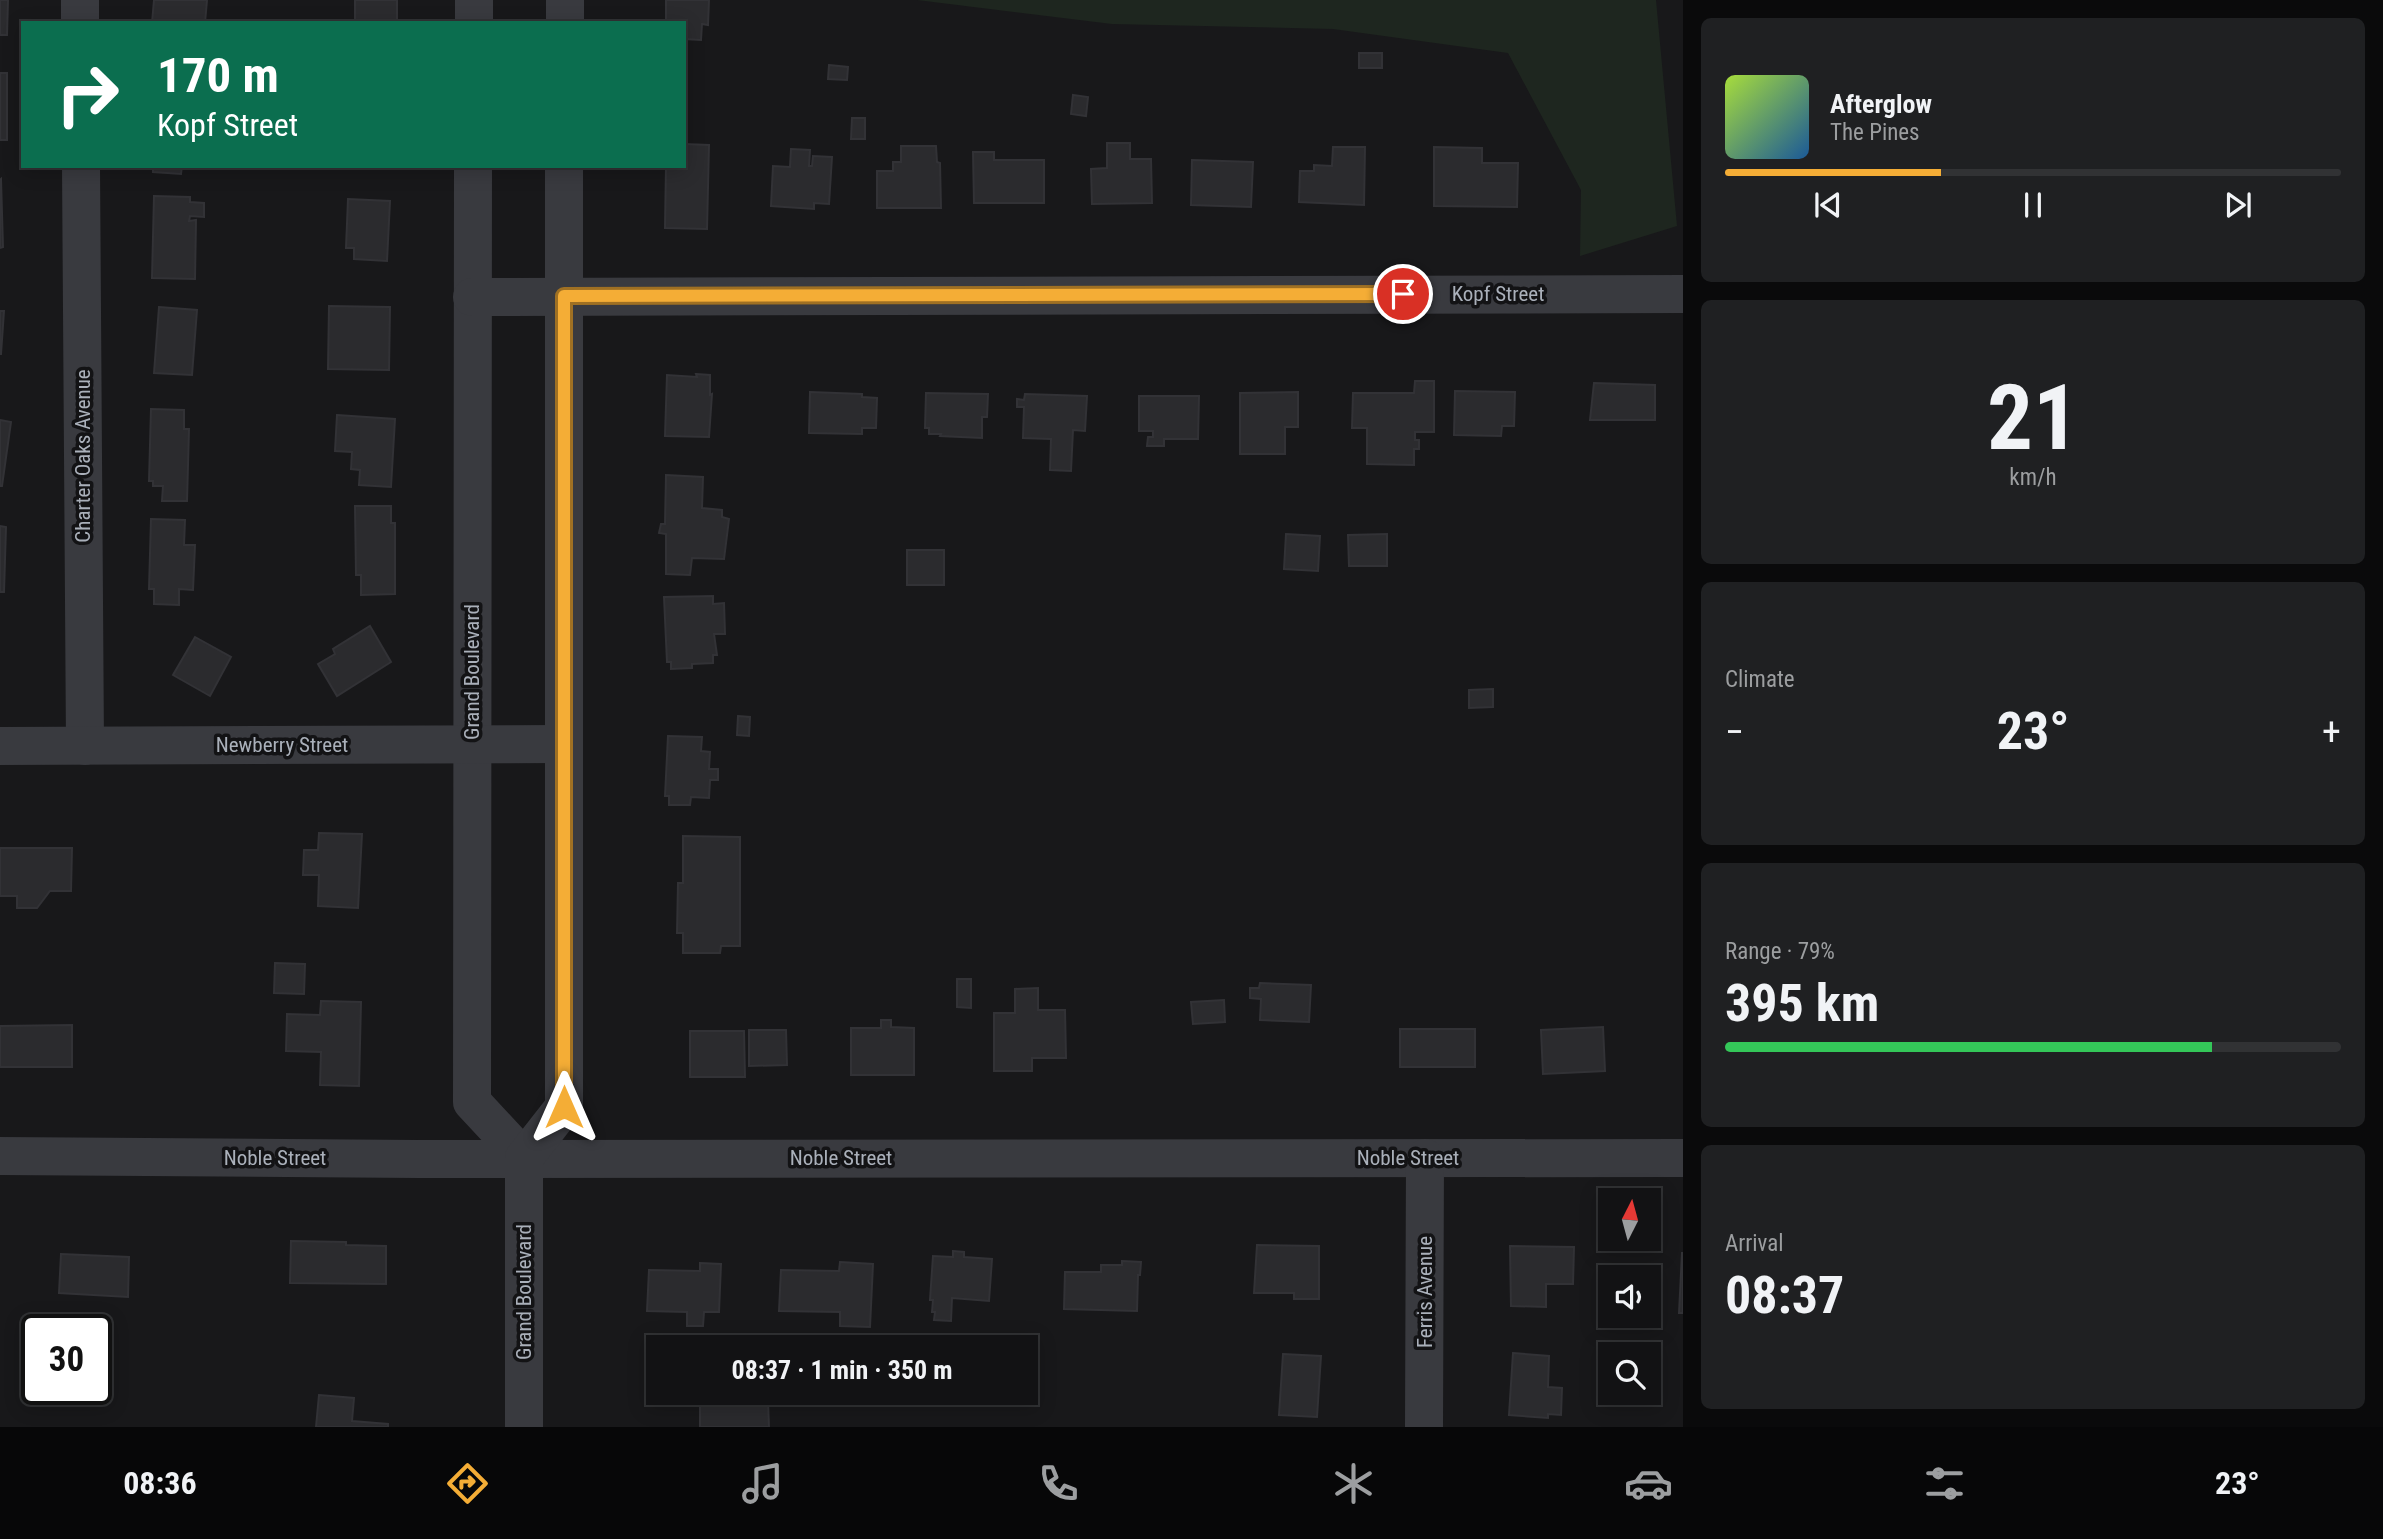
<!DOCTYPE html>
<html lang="en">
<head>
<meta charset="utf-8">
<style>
	body { margin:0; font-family:"Roboto Condensed",sans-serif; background:#1f2022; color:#f1f3f6; height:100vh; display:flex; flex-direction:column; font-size:26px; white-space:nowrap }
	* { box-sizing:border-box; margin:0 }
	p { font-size:23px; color:#9c9ea0 }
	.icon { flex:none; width:38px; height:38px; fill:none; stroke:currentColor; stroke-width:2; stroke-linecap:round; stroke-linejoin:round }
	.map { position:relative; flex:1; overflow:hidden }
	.sheet { display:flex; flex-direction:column; gap:18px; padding:18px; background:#0a0a0b; width:700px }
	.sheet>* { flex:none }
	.banner { position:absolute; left:21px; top:21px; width:665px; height:147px; border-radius:0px; box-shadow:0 4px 18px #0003,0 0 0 2px #313234; background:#0b6e4f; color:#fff; overflow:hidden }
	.needle { width:46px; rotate:6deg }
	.controls { position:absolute; left:1598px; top:1188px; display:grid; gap:14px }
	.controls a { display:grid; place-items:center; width:63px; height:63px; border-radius:0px; background:#121214; box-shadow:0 4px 18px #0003,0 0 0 2px #313234; font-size:35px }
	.speed { position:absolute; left:21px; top:1314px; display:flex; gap:14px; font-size:35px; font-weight:700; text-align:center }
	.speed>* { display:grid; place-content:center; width:91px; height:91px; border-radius:50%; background:#121214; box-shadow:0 4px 18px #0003,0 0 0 2px #313234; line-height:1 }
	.speed .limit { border:4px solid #111; border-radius:10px; background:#fff; color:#111 }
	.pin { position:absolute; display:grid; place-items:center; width:60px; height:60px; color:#fff; margin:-30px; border:4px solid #fff; border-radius:50%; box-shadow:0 2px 7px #0007 }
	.me { position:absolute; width:77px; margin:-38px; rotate:0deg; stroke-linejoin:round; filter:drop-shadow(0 0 5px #0008) }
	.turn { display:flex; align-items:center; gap:24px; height:147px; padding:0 21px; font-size:32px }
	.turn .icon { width:91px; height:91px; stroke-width:2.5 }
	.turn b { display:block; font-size:49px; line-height:60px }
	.big { font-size:52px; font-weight:700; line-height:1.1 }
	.sheet .tile { flex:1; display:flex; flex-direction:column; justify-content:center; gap:10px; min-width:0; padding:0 24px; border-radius:10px; background:#1f2022 }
	.sheet .dial { align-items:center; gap:0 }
	.dial b { font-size:91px; line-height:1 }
	.song { display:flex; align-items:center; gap:21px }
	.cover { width:84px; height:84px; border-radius:10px; background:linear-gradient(135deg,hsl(80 70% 55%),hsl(210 70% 35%)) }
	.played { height:7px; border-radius:4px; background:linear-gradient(90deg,#f4ad36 35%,#313234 35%) }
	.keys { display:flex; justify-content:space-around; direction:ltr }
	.heat { display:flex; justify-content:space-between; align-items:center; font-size:38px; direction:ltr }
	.charge { height:10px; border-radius:5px; background:linear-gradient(90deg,#34c759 79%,#313234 0) }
	.trip { position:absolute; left:646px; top:1335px; width:392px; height:70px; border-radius:0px; background:#121214; box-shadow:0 4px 18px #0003,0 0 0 2px #313234; font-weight:700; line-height:70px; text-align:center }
	.dock { display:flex; height:112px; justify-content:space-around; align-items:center; background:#070708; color:#9c9ea0 }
	.dock .icon { width:49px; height:49px }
	.dock .selected { color:#f4ad36 }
	.dock b { font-size:32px; color:#f1f3f6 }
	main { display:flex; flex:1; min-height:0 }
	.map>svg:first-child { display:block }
</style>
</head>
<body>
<main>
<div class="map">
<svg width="1683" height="1427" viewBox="0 0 1683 1427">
	<rect width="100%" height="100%" fill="#18181a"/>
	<path fill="#1e261f" d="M 917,0 L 1656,0 L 1677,226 L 1580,256 L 1581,190 L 1508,53 L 1333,29 L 1112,24 Z"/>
	<g fill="#2b2b2e" stroke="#323236" stroke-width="2">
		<path d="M 0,0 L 8,0 L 7,35 L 0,35 Z"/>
		<path d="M 154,0 L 207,0 L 205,23 L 152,23 Z"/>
		<rect x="355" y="0" width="42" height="23"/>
		<path d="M 666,0 L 709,0 L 708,25 L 702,24 L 701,40 L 684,39 L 684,23 L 666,23 Z"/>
		<rect x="1359" y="53" width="23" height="15"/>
		<path d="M 829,65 L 848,67 L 847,80 L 828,79 Z"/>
		<rect x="0" y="73" width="7" height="67"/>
		<path d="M 1073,95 L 1088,97 L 1086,116 L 1071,114 Z"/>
		<path d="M 852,118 L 865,118 L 865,139 L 851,139 Z"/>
		<path d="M 1107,143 L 1130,143 L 1130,159 L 1151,159 L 1152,203 L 1092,204 L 1091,169 L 1107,168 Z"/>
		<path d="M 684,144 L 709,145 L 707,229 L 665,228 L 666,166 L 684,166 Z"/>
		<path d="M 901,146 L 936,146 L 937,162 L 940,163 L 941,208 L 877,208 L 877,171 L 893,171 L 893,162 L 901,162 Z"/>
		<path d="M 1333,147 L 1365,147 L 1364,205 L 1299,202 L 1300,171 L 1314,171 L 1314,165 L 1332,166 Z"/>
		<path d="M 1434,147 L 1482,148 L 1482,163 L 1518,163 L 1517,207 L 1434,206 Z"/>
		<path d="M 791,149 L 810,150 L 809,166 L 812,166 L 813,156 L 832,157 L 829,204 L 814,203 L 814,209 L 771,206 L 773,166 L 790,167 Z"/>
		<path d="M 973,152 L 994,152 L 994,160 L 1044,160 L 1044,203 L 974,203 Z"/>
		<path d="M 1192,160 L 1253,162 L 1251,207 L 1191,205 Z"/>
		<path d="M 153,166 L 182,166 L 181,174 L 153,172 Z"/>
		<path d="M 1,179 L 3,247 L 0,248 L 0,180 Z"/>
		<path d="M 154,196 L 190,197 L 190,202 L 204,203 L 204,217 L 190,216 L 189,221 L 196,220 L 195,279 L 152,278 Z"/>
		<path d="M 348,199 L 390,201 L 387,261 L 354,259 L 354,248 L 346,248 Z"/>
		<path d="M 329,306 L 390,307 L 389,370 L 328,369 Z"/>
		<path d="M 159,307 L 197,310 L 192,375 L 154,373 Z"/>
		<path d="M 0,311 L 4,311 L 1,354 L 0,354 Z"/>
		<path d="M 696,374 L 710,375 L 710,395 L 712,394 L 709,437 L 665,436 L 667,375 L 697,377 Z"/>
		<path d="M 1415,381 L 1434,381 L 1434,432 L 1415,432 L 1415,440 L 1419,440 L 1419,449 L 1414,449 L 1414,465 L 1367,464 L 1367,428 L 1352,428 L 1353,393 L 1414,393 Z"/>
		<path d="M 1594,383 L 1655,385 L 1655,420 L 1590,420 Z"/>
		<path d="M 1455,391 L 1515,392 L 1514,426 L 1502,426 L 1501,436 L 1454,435 Z"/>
		<path d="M 810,392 L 862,394 L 862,397 L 877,398 L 876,428 L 862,428 L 862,434 L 809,433 Z"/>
		<path d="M 1298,392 L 1298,427 L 1285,427 L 1285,454 L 1240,454 L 1240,393 Z"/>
		<path d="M 926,393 L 988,394 L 987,417 L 982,417 L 982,438 L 940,436 L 941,434 L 929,434 L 929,428 L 925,428 Z"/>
		<path d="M 1025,394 L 1087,396 L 1085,431 L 1073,430 L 1071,471 L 1050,470 L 1051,439 L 1023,438 L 1024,407 L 1017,407 L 1017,399 L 1024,400 Z"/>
		<path d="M 1139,396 L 1199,396 L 1198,439 L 1164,439 L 1164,446 L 1147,446 L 1148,437 L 1153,437 L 1153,431 L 1139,431 Z"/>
		<path d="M 151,409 L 184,410 L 184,429 L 189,429 L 187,501 L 162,501 L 163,486 L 153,486 L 153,481 L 149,481 Z"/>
		<path d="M 337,415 L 395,419 L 391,487 L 359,485 L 360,470 L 351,469 L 352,452 L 335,451 Z"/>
		<path d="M 0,420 L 11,422 L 2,486 L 0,486 Z"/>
		<path d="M 666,475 L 703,477 L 702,508 L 722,510 L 722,517 L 729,519 L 724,559 L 692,558 L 690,575 L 666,574 L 666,534 L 659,533 L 661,524 L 665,524 Z"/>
		<path d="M 355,506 L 391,506 L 391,523 L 395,523 L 395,594 L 361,595 L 361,575 L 356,575 Z"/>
		<path d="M 151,519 L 185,520 L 184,545 L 195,545 L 193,590 L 179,589 L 179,605 L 154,604 L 154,589 L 149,589 Z"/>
		<path d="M 0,526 L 6,527 L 4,592 L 0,592 Z"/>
		<path d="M 1286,534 L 1320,536 L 1318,571 L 1284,569 Z"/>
		<path d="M 1387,534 L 1387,566 L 1349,566 L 1348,535 Z"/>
		<rect x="907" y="550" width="37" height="35"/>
		<path d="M 713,596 L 713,604 L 724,603 L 725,634 L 714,634 L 717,655 L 713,655 L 713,663 L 692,664 L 692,668 L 671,669 L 671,662 L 667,662 L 664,597 Z"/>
		<path d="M 370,626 L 391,662 L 337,696 L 318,664 L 335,654 L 333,649 Z"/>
		<path d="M 195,637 L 231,657 L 210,696 L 173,675 Z"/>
		<path d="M 1493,689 L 1493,707 L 1469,708 L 1469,690 Z"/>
		<path d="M 738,716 L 750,717 L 749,736 L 737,735 Z"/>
		<path d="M 668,736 L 702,737 L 701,751 L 710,752 L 709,769 L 718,769 L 718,780 L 710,780 L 709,798 L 691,797 L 690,805 L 669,805 L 669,796 L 665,796 Z"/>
		<path d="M 319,833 L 362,834 L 358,908 L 318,906 L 319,875 L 303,875 L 304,850 L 318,850 Z"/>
		<path d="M 683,836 L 740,837 L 740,946 L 721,946 L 720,953 L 683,953 L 683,933 L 677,933 L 678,883 L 683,883 Z"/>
		<path d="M 0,848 L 72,848 L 71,891 L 50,891 L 37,908 L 17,908 L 17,896 L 0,896 Z"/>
		<path d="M 275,963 L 305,964 L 304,994 L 274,993 Z"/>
		<path d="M 957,979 L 971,979 L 971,1008 L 957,1007 Z"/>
		<path d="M 1260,983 L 1311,985 L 1309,1022 L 1260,1020 L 1261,999 L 1250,998 L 1250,988 L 1259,988 Z"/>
		<path d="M 1038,988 L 1038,1010 L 1065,1010 L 1066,1058 L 1032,1058 L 1032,1071 L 994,1071 L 994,1013 L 1015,1013 L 1015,989 Z"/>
		<path d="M 1224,1000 L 1225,1022 L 1193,1024 L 1191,1002 Z"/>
		<path d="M 321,1001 L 361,1002 L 359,1086 L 320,1085 L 321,1052 L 286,1051 L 287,1014 L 320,1015 Z"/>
		<path d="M 881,1020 L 891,1020 L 891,1027 L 914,1028 L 914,1075 L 851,1075 L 851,1028 L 881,1028 Z"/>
		<path d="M 72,1025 L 72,1067 L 0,1067 L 0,1026 Z"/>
		<path d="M 1603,1027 L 1605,1071 L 1543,1074 L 1541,1030 Z"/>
		<rect x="1400" y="1029" width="75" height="38"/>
		<path d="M 749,1030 L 786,1030 L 787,1065 L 749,1066 Z"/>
		<path d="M 690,1031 L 744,1031 L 745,1077 L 690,1077 Z"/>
		<path d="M 291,1241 L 346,1242 L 346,1245 L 386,1246 L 386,1284 L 290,1283 Z"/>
		<path d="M 1257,1245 L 1319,1246 L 1319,1299 L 1294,1299 L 1294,1293 L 1254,1293 Z"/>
		<path d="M 1510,1246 L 1574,1247 L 1573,1284 L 1546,1284 L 1546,1307 L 1511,1306 Z"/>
		<path d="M 953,1251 L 964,1252 L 964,1257 L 992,1259 L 989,1301 L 952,1298 L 951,1321 L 934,1320 L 935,1312 L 932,1312 L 933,1300 L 930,1300 L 933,1256 L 953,1257 Z"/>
		<path d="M 1682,1253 L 1683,1253 L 1683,1313 L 1679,1313 Z"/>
		<path d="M 61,1254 L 129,1257 L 128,1297 L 59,1293 Z"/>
		<path d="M 1122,1261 L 1141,1262 L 1140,1275 L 1138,1275 L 1137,1311 L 1064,1309 L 1065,1272 L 1101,1272 L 1101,1265 L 1122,1265 Z"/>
		<path d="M 840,1262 L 873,1264 L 870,1327 L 840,1326 L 840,1312 L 779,1311 L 781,1270 L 839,1271 Z"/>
		<path d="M 700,1263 L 721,1264 L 719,1312 L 704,1312 L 703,1326 L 687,1326 L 687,1312 L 647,1311 L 649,1270 L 700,1271 Z"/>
		<path d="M 1513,1353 L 1549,1356 L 1548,1387 L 1562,1388 L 1561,1415 L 1548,1414 L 1548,1418 L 1509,1415 Z"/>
		<path d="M 1283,1354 L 1321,1356 L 1317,1417 L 1279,1415 Z"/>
		<path d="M 319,1395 L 354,1398 L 352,1421 L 388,1424 L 388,1427 L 316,1427 Z"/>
		<path d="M 700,1401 L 768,1401 L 769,1427 L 700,1427 Z"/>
	</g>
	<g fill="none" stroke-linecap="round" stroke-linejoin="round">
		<g stroke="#393a3f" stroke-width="38">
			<path d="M 80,0 L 80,23"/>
			<path d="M 474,23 L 474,0"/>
			<path d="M 565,23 L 565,0"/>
			<path d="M 81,166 L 85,746"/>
			<path d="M 473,166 L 472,1102 L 524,1158"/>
			<path d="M 472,297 L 1683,294"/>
			<path d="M 0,746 L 564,744"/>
			<path d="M 0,1156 L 418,1159 L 1683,1158"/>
			<path d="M 524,1427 L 524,1158 L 564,1107 L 564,166"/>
			<path d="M 1424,1427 L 1425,1158"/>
		</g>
	</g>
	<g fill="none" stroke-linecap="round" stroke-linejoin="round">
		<defs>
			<path id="route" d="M 564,1107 L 564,296 L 1403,294"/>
		</defs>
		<use href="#route" stroke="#9f7023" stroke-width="18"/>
		<use href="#route" stroke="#f4ad36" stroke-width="12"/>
	</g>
	<g text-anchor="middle" stroke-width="7" stroke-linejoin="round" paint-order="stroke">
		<g font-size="21" fill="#aab0ba" stroke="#131315">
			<text x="1498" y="301">Kopf Street</text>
			<text transform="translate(83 456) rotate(-90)" y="7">Charter Oaks Avenue</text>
			<text transform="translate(472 672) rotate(-90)" y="7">Grand Boulevard</text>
			<text x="282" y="752">Newberry Street</text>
			<text x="275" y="1165">Noble Street</text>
			<text x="841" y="1165">Noble Street</text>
			<text x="1408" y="1165">Noble Street</text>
			<text transform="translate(524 1292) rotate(-90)" y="7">Grand Boulevard</text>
			<text transform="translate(1425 1292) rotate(-90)" y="7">Ferris Avenue</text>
		</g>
	</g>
</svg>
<div class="controls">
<a><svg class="needle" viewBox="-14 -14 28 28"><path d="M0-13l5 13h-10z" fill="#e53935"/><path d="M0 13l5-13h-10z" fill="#9c9ea0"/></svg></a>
<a><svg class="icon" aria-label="sound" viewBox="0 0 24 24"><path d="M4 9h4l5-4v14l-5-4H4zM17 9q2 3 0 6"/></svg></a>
<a><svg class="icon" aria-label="search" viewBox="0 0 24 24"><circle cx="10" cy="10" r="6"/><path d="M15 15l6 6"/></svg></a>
</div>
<div class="speed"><div class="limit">30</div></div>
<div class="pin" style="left:1403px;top:294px;background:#d93025"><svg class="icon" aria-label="arrive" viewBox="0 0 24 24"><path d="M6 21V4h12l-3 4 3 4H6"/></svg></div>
<svg class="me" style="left:564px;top:1107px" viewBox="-20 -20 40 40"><path d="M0-17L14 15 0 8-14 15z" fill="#f4ad36" stroke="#fff" stroke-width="4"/></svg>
<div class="trip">08:37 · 1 min · 350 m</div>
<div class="banner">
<div class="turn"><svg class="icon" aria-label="right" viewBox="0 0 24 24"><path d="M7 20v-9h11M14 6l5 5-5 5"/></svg><div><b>170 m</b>Kopf Street</div></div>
</div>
</div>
<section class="sheet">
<div class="tile">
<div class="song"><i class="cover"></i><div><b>Afterglow</b><p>The Pines</p></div></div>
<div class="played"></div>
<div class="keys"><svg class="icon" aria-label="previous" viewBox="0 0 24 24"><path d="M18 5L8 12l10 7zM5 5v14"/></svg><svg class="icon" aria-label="pause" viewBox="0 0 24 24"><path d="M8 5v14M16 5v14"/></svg><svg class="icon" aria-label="next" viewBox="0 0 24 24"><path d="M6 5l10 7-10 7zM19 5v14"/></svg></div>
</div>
<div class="tile dial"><b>21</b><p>km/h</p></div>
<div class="tile"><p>Climate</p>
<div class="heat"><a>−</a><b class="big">23°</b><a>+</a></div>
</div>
<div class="tile"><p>Range · 79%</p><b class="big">395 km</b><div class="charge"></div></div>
<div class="tile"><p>Arrival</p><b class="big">08:37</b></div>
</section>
</main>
<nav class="dock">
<b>08:36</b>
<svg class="icon selected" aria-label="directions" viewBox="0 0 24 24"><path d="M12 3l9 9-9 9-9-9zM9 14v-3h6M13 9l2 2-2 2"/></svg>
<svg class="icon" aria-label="music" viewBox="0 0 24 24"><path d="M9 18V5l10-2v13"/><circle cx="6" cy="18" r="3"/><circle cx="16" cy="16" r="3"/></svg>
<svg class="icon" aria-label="phone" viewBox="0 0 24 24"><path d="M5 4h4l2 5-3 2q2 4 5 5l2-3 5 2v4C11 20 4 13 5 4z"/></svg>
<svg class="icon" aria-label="climate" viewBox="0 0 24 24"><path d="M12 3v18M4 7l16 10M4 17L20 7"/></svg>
<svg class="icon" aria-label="car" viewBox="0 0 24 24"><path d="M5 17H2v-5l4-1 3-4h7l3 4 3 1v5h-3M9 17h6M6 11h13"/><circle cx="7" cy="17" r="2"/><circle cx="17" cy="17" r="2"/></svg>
<svg class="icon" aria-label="filters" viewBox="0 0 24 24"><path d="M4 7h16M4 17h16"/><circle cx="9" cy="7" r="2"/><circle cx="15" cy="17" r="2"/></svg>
<b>23°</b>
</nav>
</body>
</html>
